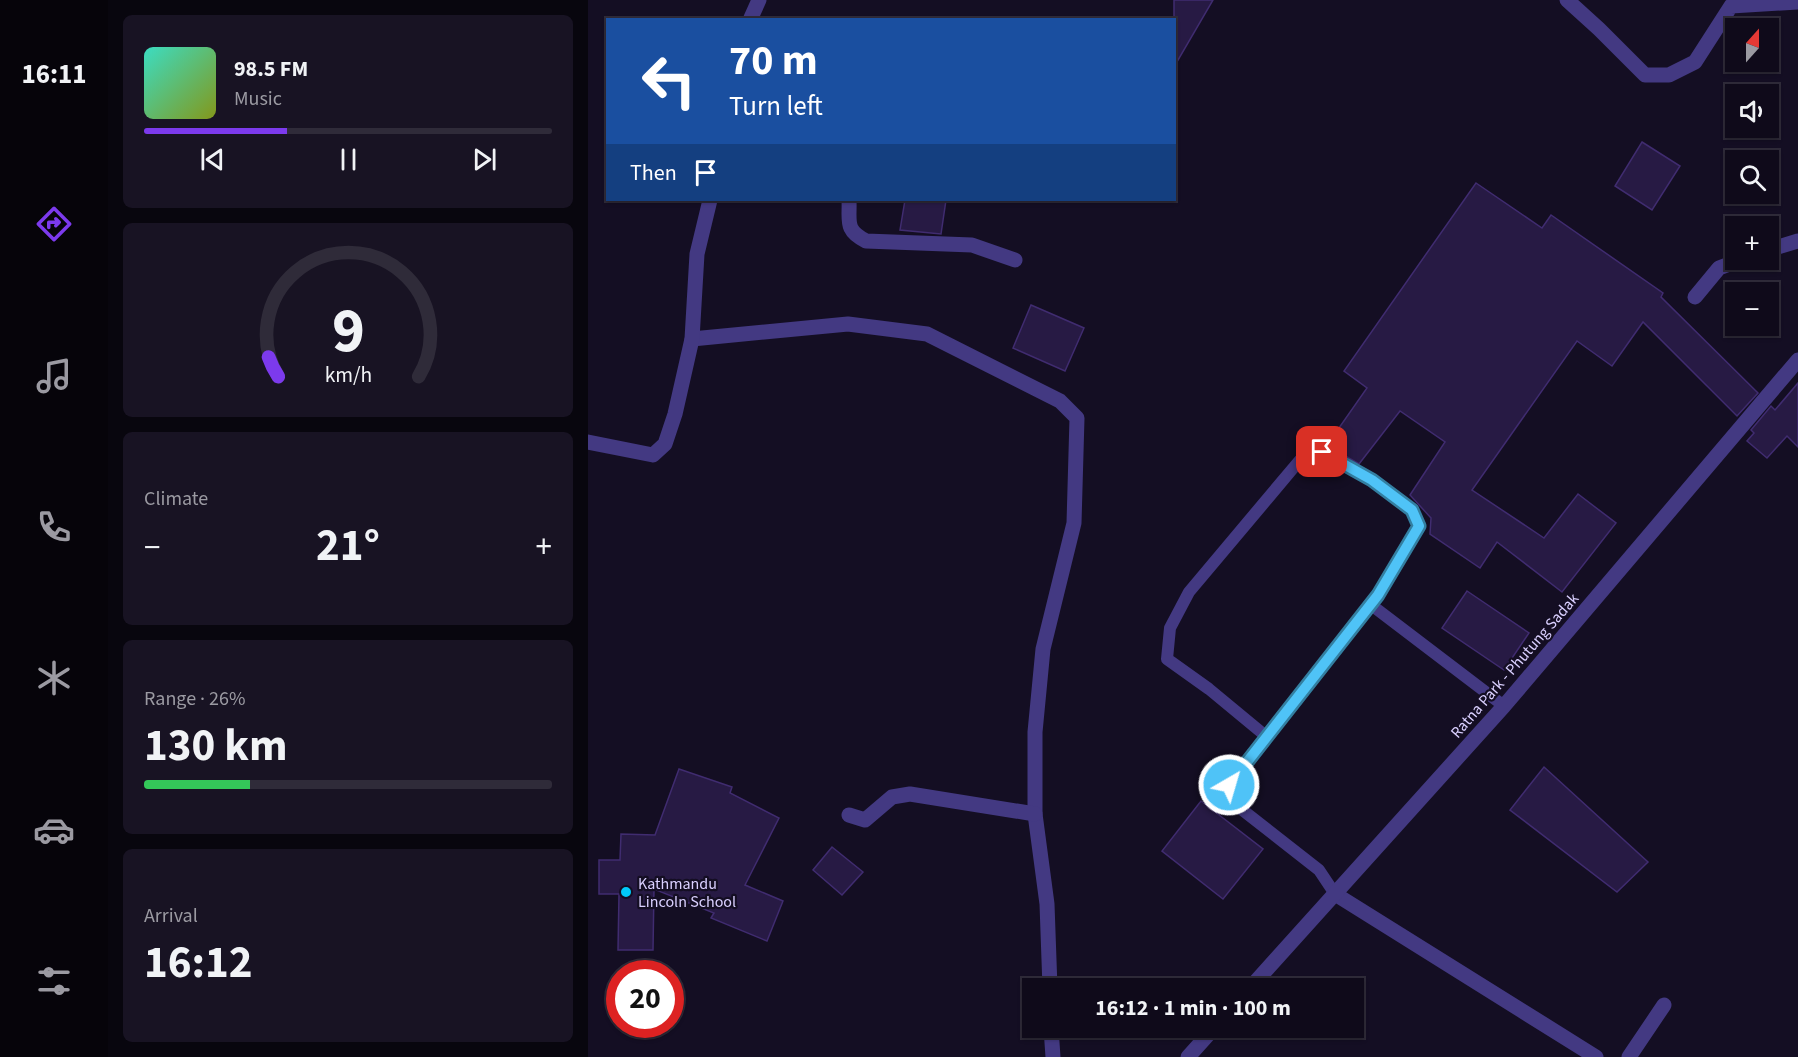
<!DOCTYPE html>
<html lang="en">
<head>
<meta charset="utf-8">
<style>
	body { margin:0; font-family:"Source Sans 3",sans-serif; background:#181323; color:#f1f3f6; height:100vh; display:flex; flex-direction:column; font-size:22px; white-space:nowrap }
	* { box-sizing:border-box; margin:0 }
	p { font-size:20px; color:#9b9aa2 }
	.icon { flex:none; width:33px; height:33px; fill:none; stroke:currentColor; stroke-width:2; stroke-linecap:round; stroke-linejoin:round }
	.map { position:relative; flex:1; overflow:hidden }
	.panel { display:flex; flex-direction:column; gap:15px; padding:15px; background:#08060e; width:480px }
	.panel>* { flex:none }
	.top-card { position:absolute; left:18px; top:18px; width:570px; height:183px; border-radius:0px; box-shadow:0 2px 4px #0004,0 0 0 2px #2f2b39; background:#1a4fa0; color:#fff; overflow:hidden }
	.needle { width:39px; rotate:21deg }
	.fabs { position:absolute; left:1137px; top:18px; display:grid; gap:12px }
	.fabs a { display:grid; place-items:center; width:54px; height:54px; border-radius:0px; background:#0f0a1a; box-shadow:0 2px 4px #0004,0 0 0 2px #2f2b39; font-size:30px }
	.speed { position:absolute; left:18px; top:960px; display:flex; gap:12px; font-size:30px; font-weight:700; text-align:center }
	.speed>* { display:grid; place-content:center; width:78px; height:78px; border-radius:50%; background:#0f0a1a; box-shadow:0 2px 4px #0004,0 0 0 2px #2f2b39; line-height:1 }
	.speed .limit { border:9px solid #d22; background:#fff; color:#111 }
	.pin { position:absolute; display:grid; place-items:center; width:51px; height:51px; color:#fff; margin:-26px; border-radius:12px; box-shadow:0 3px 9px #0006 }
	.me { position:absolute; width:66px; margin:-33px; rotate:38deg; stroke-linejoin:round; filter:drop-shadow(0 0 4px #0008) }
	.turn { display:flex; align-items:center; gap:21px; height:126px; padding:0 24px; font-size:27px }
	.turn .icon { width:78px; height:78px; stroke-width:2.5 }
	.turn b { display:block; font-size:42px; line-height:51px }
	.then { display:flex; align-items:center; height:57px; padding:0 24px; background:#0003; gap:12px; font-size:22px }
	.big { font-size:45px; font-weight:700; line-height:1.1 }
	.panel .widget { flex:1; display:flex; flex-direction:column; justify-content:center; gap:9px; min-width:0; padding:0 21px; border-radius:9px; background:#181323 }
	.panel .dial { align-items:center; gap:0 }
	.dial svg { height:156px; overflow:visible; fill:none; stroke:#2f2b39; stroke-width:7; stroke-linecap:round; text-anchor:middle }
	.dial text { fill:#f1f3f6; stroke:none }
	.song { display:flex; align-items:center; gap:18px }
	.cover { width:72px; height:72px; border-radius:9px; background:linear-gradient(135deg,hsl(170 70% 55%),hsl(70 70% 35%)) }
	.played { height:6px; border-radius:3px; background:linear-gradient(90deg,#7c3aed 35%,#2f2b39 35%) }
	.keys { display:flex; justify-content:space-around; direction:ltr }
	.heat { display:flex; justify-content:space-between; align-items:center; font-size:33px; direction:ltr }
	.charge { height:9px; border-radius:4px; background:linear-gradient(90deg,#34c759 26%,#2f2b39 0) }
	.trip { position:absolute; left:434px; top:978px; width:342px; height:60px; border-radius:0px; background:#0f0a1a; box-shadow:0 2px 4px #0004,0 0 0 2px #2f2b39; font-weight:700; line-height:60px; text-align:center }
	main { display:flex; flex:1; min-height:0 }
	.tab-bar { display:flex; flex-direction:column; width:108px; justify-content:space-around; align-items:center; background:#06040a; color:#9b9aa2 }
	.tab-bar .icon { width:42px; height:42px }
	.tab-bar .current { color:#7c3aed }
	.tab-bar b { font-size:27px; color:#f1f3f6 }
	.map>svg:first-child { display:block }
</style>
</head>
<body>
<main>
<nav class="tab-bar">
<b>16:11</b>
<svg class="icon current" aria-label="directions" viewBox="0 0 24 24"><path d="M12 3l9 9-9 9-9-9zM9 14v-3h6M13 9l2 2-2 2"/></svg>
<svg class="icon" aria-label="music" viewBox="0 0 24 24"><path d="M9 18V5l10-2v13"/><circle cx="6" cy="18" r="3"/><circle cx="16" cy="16" r="3"/></svg>
<svg class="icon" aria-label="phone" viewBox="0 0 24 24"><path d="M5 4h4l2 5-3 2q2 4 5 5l2-3 5 2v4C11 20 4 13 5 4z"/></svg>
<svg class="icon" aria-label="climate" viewBox="0 0 24 24"><path d="M12 3v18M4 7l16 10M4 17L20 7"/></svg>
<svg class="icon" aria-label="car" viewBox="0 0 24 24"><path d="M5 17H2v-5l4-1 3-4h7l3 4 3 1v5h-3M9 17h6M6 11h13"/><circle cx="7" cy="17" r="2"/><circle cx="17" cy="17" r="2"/></svg>
<svg class="icon" aria-label="filters" viewBox="0 0 24 24"><path d="M4 7h16M4 17h16"/><circle cx="9" cy="7" r="2"/><circle cx="15" cy="17" r="2"/></svg>
</nav>
<section class="panel">
<div class="widget">
<div class="song"><i class="cover"></i><div><b>98.5 FM</b><p>Music</p></div></div>
<div class="played"></div>
<div class="keys"><svg class="icon" aria-label="previous" viewBox="0 0 24 24"><path d="M18 5L8 12l10 7zM5 5v14"/></svg><svg class="icon" aria-label="pause" viewBox="0 0 24 24"><path d="M8 5v14M16 5v14"/></svg><svg class="icon" aria-label="next" viewBox="0 0 24 24"><path d="M6 5l10 7-10 7zM19 5v14"/></svg></div>
</div>
<div class="widget dial"><svg viewBox="0 0 100 80">
<path d="M14 69A42 42 0 1 1 86 69"/>
<path d="M14 69A42 42 0 0 1 9 59" stroke="#7c3aed"/>
<text x="50" y="56" font-size="32" font-weight="700">9</text>
<text x="50" y="72" font-size="11">km/h</text>
</svg></div>
<div class="widget"><p>Climate</p>
<div class="heat"><a>−</a><b class="big">21°</b><a>+</a></div>
</div>
<div class="widget"><p>Range · 26%</p><b class="big">130 km</b><div class="charge"></div></div>
<div class="widget"><p>Arrival</p><b class="big">16:12</b></div>
</section>
<div class="map">
<svg width="1210" height="1057" viewBox="0 0 1210 1057">
	<rect width="100%" height="100%" fill="#140e23"/>
	<g fill="#271a44" stroke="#402c70" stroke-width="1.5">
		<path d="M 586,0 L 625,0 L 586,67 Z"/>
		<path d="M 1054,142 L 1092,166 L 1064,210 L 1027,186 Z"/>
		<path d="M 888,183 L 954,228 L 963,215 L 1075,293 L 1073,297 L 1170,393 L 1149,416 L 1055,322 L 1024,366 L 989,341 L 884,490 L 956,538 L 990,494 L 1028,523 L 974,592 L 909,542 L 892,568 L 842,534 L 843,518 L 822,495 L 857,442 L 812,411 L 771,464 L 739,445 L 779,388 L 756,371 Z"/>
		<path d="M 317,200 L 358,200 L 353,234 L 312,230 Z"/>
		<path d="M 443,305 L 496,328 L 477,371 L 425,348 Z"/>
		<path d="M 1210,383 L 1210,447 L 1199,436 L 1179,458 L 1159,441 L 1166,433 L 1163,430 L 1183,406 L 1187,410 Z"/>
		<path d="M 879,591 L 941,633 L 916,670 L 854,628 Z"/>
		<path d="M 956,767 L 1060,862 L 1029,892 L 922,810 Z"/>
		<path d="M 91,769 L 144,787 L 142,793 L 191,818 L 157,885 L 195,901 L 179,941 L 123,918 L 126,913 L 66,889 L 65,950 L 30,950 L 31,894 L 11,894 L 11,860 L 32,860 L 33,834 L 67,835 Z"/>
		<path d="M 613,801 L 675,849 L 635,899 L 574,851 Z"/>
		<path d="M 244,847 L 275,872 L 254,895 L 225,870 Z"/>
	</g>
	<g fill="none" stroke-linecap="round" stroke-linejoin="round">
		<g stroke="#433982" stroke-width="12">
			<path d="M 782,604 L 916,706"/>
			<path d="M 679,737 L 621,689 L 579,659 L 582,628 L 601,592 L 712,460 L 733,452 L 784,480 L 824,510 L 831,526 L 790,595 L 641,785 L 648,805 L 731,870 L 747,894"/>
		</g>
		<g stroke="#433982" stroke-width="15">
			<path d="M 979,0 L 1011,29 L 1057,75 L 1081,75 L 1107,62 L 1143,6 L 1210,2"/>
			<path d="M 162,20 L 171,0"/>
			<path d="M 261,200 C 262,221 256,230 278,241 L 384,245 L 427,260"/>
			<path d="M 1180,250 L 1210,241"/>
			<path d="M 1107,297 L 1131,268 L 1152,260"/>
			<path d="M 104,339 L 260,324 L 339,334 L 472,401 L 489,418 L 486,523 L 455,649 L 447,732 L 447,814 L 459,904 L 462,988"/>
			<path d="M 0,442 L 65,455 L 77,444 L 87,414 L 104,339 L 109,254 L 122,200"/>
			<path d="M 261,815 L 277,820 L 304,797 L 322,794 L 447,814"/>
			<path d="M 747,894 L 1008,1057"/>
			<path d="M 463,1028 L 465,1057"/>
			<path d="M 1041,1057 L 1076,1005"/>
		</g>
		<g stroke="#433982" stroke-width="15">
			<path d="M 662,988 L 916,706 L 1210,360"/>
			<path d="M 600,1057 L 626,1028"/>
		</g>
	</g>
	<g fill="none" stroke-linecap="round" stroke-linejoin="round">
		<defs>
			<path id="route" d="M 641,785 L 790,595 L 831,526 L 824,510 L 784,480 L 734,452"/>
		</defs>
		<use href="#route" stroke="#337fa1" stroke-width="15"/>
		<use href="#route" stroke="#4fc3f7" stroke-width="10"/>
	</g>
	<circle fill="#01cafa" stroke="#140e23" stroke-width="2" cx="38" cy="892" r="6"/>
	<g text-anchor="middle" stroke-width="4.5" stroke-linejoin="round" paint-order="stroke">
		<g font-size="16" fill="#dad0ff" stroke="#140e23">
			<text transform="translate(926 665) rotate(-49)" y="6">Ratna Park - Phutung Sadak</text>
		</g>
		<g font-size="16" fill="#dad0ff" stroke="#140e23" text-anchor="start">
			<text x="50" y="889">Kathmandu<tspan x="50" dy="18">Lincoln School</tspan></text>
		</g>
	</g>
</svg>
<div class="fabs">
<a><svg class="needle" viewBox="-14 -14 28 28"><path d="M0-13l5 13h-10z" fill="#e53935"/><path d="M0 13l5-13h-10z" fill="#9b9aa2"/></svg></a>
<a><svg class="icon" aria-label="sound" viewBox="0 0 24 24"><path d="M4 9h4l5-4v14l-5-4H4zM17 9q2 3 0 6"/></svg></a>
<a><svg class="icon" aria-label="search" viewBox="0 0 24 24"><circle cx="10" cy="10" r="6"/><path d="M15 15l6 6"/></svg></a>
<a>+</a>
<a>−</a>
</div>
<div class="speed"><div class="limit">20</div></div>
<div class="pin" style="left:734px;top:452px;background:#d93025"><svg class="icon" aria-label="arrive" viewBox="0 0 24 24"><path d="M6 21V4h12l-3 4 3 4H6"/></svg></div>
<svg class="me" style="left:641px;top:785px" viewBox="-20 -20 40 40"><circle r="17" fill="#4fc3f7" stroke="#fff" stroke-width="3"/><path d="M0-11L8 9 0 5-8 9z" fill="#fff"/></svg>
<div class="trip">16:12 · 1 min · 100 m</div>
<div class="top-card">
<div class="turn"><svg class="icon" aria-label="left" viewBox="0 0 24 24"><path d="M17 20v-9H6M10 6l-5 5 5 5"/></svg><div><b>70 m</b>Turn left</div></div>
<div class="then">Then<svg class="icon" aria-label="arrive" viewBox="0 0 24 24"><path d="M6 21V4h12l-3 4 3 4H6"/></svg></div>
</div>
</div>
</main>
</body>
</html>
